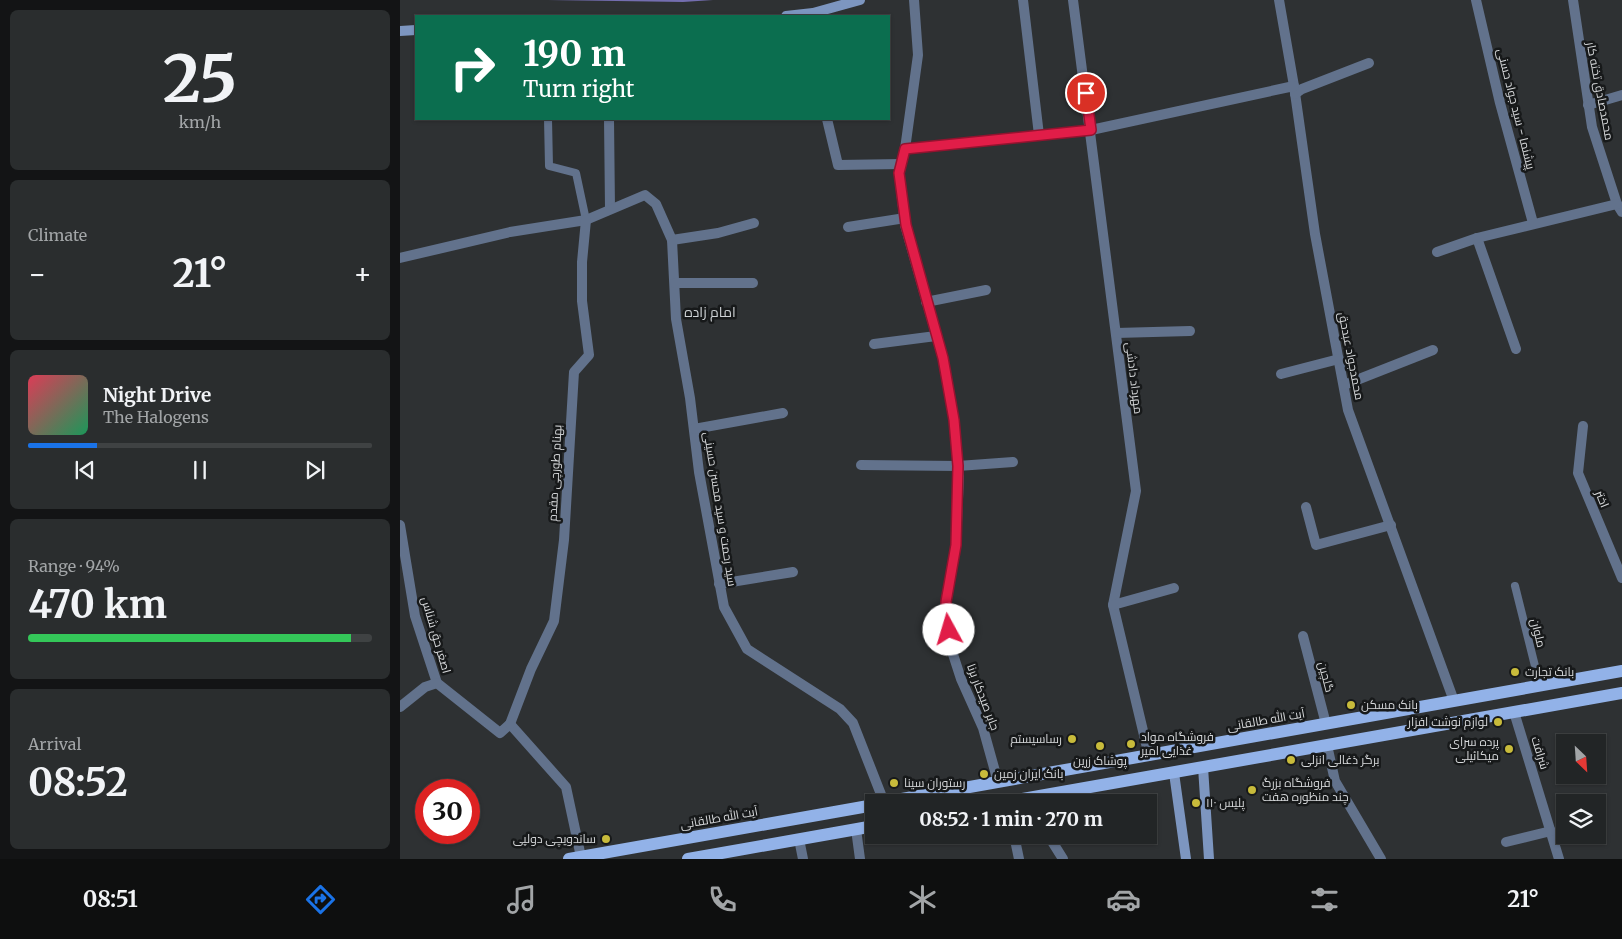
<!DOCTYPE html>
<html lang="en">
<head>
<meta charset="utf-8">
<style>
	body { margin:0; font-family:Merriweather,Cairo,serif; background:#2a2d2e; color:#f1f3f6; height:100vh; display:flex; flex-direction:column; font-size:19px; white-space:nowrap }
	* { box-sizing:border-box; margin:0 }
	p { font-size:16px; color:#a2a5a7 }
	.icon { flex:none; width:28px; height:28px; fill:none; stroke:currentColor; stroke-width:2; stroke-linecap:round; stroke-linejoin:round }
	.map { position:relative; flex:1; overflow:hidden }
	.sheet { display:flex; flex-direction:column; gap:10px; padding:10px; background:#131415; width:400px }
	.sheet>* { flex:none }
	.banner { position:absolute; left:15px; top:15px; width:475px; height:105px; border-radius:0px; box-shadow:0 1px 4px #0004,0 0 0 1px #3f4243; background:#0b6e4f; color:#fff; overflow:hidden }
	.needle { width:32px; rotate:155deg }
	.buttons { position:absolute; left:1156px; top:734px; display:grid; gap:10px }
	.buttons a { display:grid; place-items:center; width:50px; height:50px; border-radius:0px; background:#222526; box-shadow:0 1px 4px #0004,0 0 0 1px #3f4243; font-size:25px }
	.speed { position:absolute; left:15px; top:779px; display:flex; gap:10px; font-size:25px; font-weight:700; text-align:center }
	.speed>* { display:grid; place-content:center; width:65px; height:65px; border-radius:50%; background:#222526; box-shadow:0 1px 4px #0004,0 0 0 1px #3f4243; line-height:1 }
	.speed .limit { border:8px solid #d22; background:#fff; color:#111 }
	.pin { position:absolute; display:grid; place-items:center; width:42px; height:42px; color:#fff; margin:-21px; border:2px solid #fff; border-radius:50%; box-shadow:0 1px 5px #0007 }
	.me { position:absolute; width:55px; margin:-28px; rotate:354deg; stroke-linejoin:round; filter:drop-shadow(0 0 4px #0008) }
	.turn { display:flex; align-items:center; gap:18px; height:105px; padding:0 25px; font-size:22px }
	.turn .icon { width:65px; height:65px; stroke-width:2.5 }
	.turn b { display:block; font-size:35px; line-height:42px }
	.big { font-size:38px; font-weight:700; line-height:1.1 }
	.sheet .tile { flex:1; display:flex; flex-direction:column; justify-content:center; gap:8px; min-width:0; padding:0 18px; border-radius:8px; background:#2a2d2e }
	.sheet .dial { align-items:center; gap:0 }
	.dial b { font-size:65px; line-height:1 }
	.song { display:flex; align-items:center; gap:15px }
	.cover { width:60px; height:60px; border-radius:8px; background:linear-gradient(135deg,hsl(350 70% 55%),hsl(150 70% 35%)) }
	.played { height:5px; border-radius:2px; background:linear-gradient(90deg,#1a73e8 20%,#3f4243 20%) }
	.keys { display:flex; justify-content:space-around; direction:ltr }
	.heat { display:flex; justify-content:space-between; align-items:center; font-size:28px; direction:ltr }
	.charge { height:8px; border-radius:4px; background:linear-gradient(90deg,#34c759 94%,#3f4243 0) }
	.trip { position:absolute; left:465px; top:794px; width:292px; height:50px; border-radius:0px; background:#222526; box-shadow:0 1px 4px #0004,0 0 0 1px #3f4243; font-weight:700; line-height:50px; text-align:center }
	.tabs { display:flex; height:80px; justify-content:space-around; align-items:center; background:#0e0f0f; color:#a2a5a7 }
	.tabs .icon { width:35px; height:35px }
	.tabs .current { color:#1a73e8 }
	.tabs b { font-size:22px; color:#f1f3f6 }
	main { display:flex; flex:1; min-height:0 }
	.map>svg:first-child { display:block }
</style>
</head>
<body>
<main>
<section class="sheet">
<div class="tile dial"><b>25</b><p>km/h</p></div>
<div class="tile"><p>Climate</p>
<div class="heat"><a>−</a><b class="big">21°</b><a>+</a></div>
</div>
<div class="tile">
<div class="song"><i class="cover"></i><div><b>Night Drive</b><p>The Halogens</p></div></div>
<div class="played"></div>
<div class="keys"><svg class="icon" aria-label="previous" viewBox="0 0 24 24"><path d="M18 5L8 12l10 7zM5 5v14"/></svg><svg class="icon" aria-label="pause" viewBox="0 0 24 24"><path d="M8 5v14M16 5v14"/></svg><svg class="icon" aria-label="next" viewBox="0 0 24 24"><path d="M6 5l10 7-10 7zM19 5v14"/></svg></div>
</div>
<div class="tile"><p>Range · 94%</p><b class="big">470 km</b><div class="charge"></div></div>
<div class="tile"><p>Arrival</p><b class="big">08:52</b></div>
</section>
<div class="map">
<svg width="1222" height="859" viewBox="0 0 1222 859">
	<rect width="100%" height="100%" fill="#2e3133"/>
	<path fill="#746eb0" d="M 148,0 L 313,0 L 283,2 Z"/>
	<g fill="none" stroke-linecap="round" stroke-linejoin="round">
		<g stroke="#62728c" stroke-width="8">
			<path d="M 148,119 L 149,166 L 176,173 L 186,220"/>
			<path d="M 1115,586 L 1140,686"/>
		</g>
		<g stroke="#62728c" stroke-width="10">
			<path d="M 514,0 L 518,55 L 505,149 L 499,173 L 505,225 L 543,359 L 554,420 L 559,476 L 556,545 L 546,602 L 550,645 L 561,679 L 583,728 L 598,782"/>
			<path d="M 623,0 L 639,135"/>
			<path d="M 673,0 L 736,491 L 713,605 L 749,756"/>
			<path d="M 879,0 L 894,86 L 915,234 L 948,410 L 1054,701"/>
			<path d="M 1076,0 L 1100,103 L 1133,223"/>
			<path d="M 1173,0 L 1192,127 L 1217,204 L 1222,212"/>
			<path d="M 895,94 L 902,89 L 969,63"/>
			<path d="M 1188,105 L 1222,95"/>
			<path d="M 209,119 L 210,209"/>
			<path d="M 427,119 L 438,165 L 501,164"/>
			<path d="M 505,149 L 691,130 L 894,86"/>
			<path d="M 448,227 L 505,218"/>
			<path d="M 1077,238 L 1116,349"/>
			<path d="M 272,240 L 318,233 L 354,223"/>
			<path d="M 1037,252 L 1077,238 L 1217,204"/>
			<path d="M 0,258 L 110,232 L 186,220 L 245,195 L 256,204 L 272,240 L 276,319 L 290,398 L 299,472 L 324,607 L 347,649 L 440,709 L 453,723 L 484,802"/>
			<path d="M 275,283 L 353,283"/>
			<path d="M 526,302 L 586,290"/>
			<path d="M 716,333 L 790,331"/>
			<path d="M 474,344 L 536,336"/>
			<path d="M 881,374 L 939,359"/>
			<path d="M 944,385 L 1033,350"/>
			<path d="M 1183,426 L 1178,473 L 1222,578"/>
			<path d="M 294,429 L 383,413"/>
			<path d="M 461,465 L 558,466 L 613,462"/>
			<path d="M 906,507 L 916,545 L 991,525"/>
			<path d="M 0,525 L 15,616 L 37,683 L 100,733 L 110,724 L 166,787 L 181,857"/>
			<path d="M 319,584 L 393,572"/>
			<path d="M 713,605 L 774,588"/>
			<path d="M 903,636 L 926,724"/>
			<path d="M 0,707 L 25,687 L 37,683"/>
			<path d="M 1114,712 L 1159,859"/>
			<path d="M 110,724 L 131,669 L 154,621 L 164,540 L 174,372 L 189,355 L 182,301 L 182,262 L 186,220"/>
			<path d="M 927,745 L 935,781 L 981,859"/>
			<path d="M 456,829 L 460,859"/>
			<path d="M 614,835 L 619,859"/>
			<path d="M 648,835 L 663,859"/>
			<path d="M 399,839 L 403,859"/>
			<path d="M 1106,842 L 1151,831"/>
		</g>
		<g stroke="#7d96c0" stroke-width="10">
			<path d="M 386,16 L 413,13 L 460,0"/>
			<path d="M 0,31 L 16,30"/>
			<path d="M 803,767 L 809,859"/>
			<path d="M 774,773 L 786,859"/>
		</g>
		<g stroke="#92b2e8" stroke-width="12">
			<path d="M 485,802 L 1222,671"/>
			<path d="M 605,802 L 1222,693"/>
			<path d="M 169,859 L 474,805"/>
			<path d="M 288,859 L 474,826"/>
		</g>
	</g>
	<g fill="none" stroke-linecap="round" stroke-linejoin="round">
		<defs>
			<path id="route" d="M 549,630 L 546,602 L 556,545 L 558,466 L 554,420 L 543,358 L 506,225 L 499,173 L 505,149 L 691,130 L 686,93"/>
		</defs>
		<use href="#route" stroke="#92132f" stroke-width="12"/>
		<use href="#route" stroke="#e11d48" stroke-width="9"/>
	</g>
	<g fill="#c8bb3b" stroke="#17191a" stroke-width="2">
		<circle cx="1115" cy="672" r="5"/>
		<circle cx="951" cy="705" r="5"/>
		<circle cx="1098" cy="722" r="5"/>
		<circle cx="672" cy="739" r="5"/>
		<circle cx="731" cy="744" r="5"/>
		<circle cx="700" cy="746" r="5"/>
		<circle cx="1109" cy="749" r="5"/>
		<circle cx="891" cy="760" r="5"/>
		<circle cx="584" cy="774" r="5"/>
		<circle cx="494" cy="783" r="5"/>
		<circle cx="852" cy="790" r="5"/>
		<circle cx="796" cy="803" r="5"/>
		<circle cx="206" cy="839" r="5"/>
	</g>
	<g text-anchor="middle" stroke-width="5" stroke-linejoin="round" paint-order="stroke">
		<g font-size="12" fill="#d7d9db" stroke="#17191a">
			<text transform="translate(1200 91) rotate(79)" y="4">محمدصادق تخته کار</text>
			<text transform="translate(1116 109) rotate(76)" y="4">پیشنما - سید جواد حسنی</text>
			<text transform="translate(951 356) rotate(79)" y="4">محمدجواد عبدحق</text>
			<text transform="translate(734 378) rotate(83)" y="4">مهرداد دادشی</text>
			<text transform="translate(155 473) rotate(-87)" y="4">بهنام طورچی مقدم</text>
			<text transform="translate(1202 499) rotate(68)" y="4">اختر</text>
			<text transform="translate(320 509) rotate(81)" y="4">سید رحمت و سید محسن حسینی</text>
			<text transform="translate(1138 633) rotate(76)" y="4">ملوان</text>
			<text transform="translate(36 635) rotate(74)" y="4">اصغر حق شناس</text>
			<text transform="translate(926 677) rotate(75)" y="4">گلچین</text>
			<text transform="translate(583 697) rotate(69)" y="4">جابر صیدکار برنا</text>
			<text transform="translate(866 720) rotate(-10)" y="4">آیت الله طالقانی</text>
			<text transform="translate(1140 753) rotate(73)" y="4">شرافت</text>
			<text transform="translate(319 818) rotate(-10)" y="4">آیت الله طالقانی</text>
		</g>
		<g font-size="12" fill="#d7d9db" stroke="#17191a" text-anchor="start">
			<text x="1125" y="676">بانک تجارت</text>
			<text x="961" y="709">بانک مسکن</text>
			<text x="1088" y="726" text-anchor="end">لوازم نوشت افزار</text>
			<text x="741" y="741">فروشگاه مواد<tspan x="741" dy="14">غذایی امیر</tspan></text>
			<text x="662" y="743" text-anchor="end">رساسیستم</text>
			<text x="1099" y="746" text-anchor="end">پرده سرای<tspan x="1099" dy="14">میکائیلی</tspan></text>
			<text x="901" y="764">برگر ذغالی انزلی</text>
			<text x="700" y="765" text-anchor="middle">پوشاک زرین</text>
			<text x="594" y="778">بانک ایران زمین</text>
			<text x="504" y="787">رستوران سینا</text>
			<text x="862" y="787">فروشگاه بزرگ<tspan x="862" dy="14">چند منظوره هفت</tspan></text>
			<text x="806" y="807">پلیس ۱۱۰</text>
			<text x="196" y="843" text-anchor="end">ساندویچی دولپی</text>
		</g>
		<g font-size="14" fill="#d0d4d7" stroke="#17191a">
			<text x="310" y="317">امام زاده</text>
		</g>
	</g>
</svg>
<div class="buttons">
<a><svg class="needle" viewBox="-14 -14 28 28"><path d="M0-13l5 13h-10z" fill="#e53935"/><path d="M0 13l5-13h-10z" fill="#a2a5a7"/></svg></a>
<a><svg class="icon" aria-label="layers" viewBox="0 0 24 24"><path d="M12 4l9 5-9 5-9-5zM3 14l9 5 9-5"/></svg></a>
</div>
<div class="speed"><div class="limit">30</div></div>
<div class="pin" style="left:686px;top:93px;background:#d93025"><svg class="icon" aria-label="arrive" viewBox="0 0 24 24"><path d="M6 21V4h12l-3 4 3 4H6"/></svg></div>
<svg class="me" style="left:549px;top:630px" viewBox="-20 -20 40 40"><circle r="19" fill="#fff"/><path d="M0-13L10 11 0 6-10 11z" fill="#e11d48"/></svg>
<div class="trip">08:52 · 1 min · 270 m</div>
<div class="banner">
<div class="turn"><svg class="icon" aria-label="right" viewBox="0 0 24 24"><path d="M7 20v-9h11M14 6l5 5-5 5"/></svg><div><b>190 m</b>Turn right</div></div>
</div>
</div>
</main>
<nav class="tabs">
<b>08:51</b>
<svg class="icon current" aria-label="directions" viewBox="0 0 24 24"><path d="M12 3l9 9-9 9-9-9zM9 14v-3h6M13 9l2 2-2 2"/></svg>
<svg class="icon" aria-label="music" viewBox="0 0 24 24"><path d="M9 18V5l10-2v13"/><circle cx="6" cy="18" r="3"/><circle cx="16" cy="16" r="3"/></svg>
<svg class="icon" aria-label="phone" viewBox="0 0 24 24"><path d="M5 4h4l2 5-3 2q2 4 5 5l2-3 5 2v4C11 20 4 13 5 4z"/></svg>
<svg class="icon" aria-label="climate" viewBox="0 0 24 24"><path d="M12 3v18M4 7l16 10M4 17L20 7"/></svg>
<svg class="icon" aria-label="car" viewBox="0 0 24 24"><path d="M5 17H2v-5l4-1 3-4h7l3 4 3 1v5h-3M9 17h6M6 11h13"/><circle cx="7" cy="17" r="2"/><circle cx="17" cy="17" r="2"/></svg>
<svg class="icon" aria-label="filters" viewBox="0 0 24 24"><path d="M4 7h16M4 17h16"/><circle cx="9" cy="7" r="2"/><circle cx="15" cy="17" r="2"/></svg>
<b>21°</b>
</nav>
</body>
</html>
